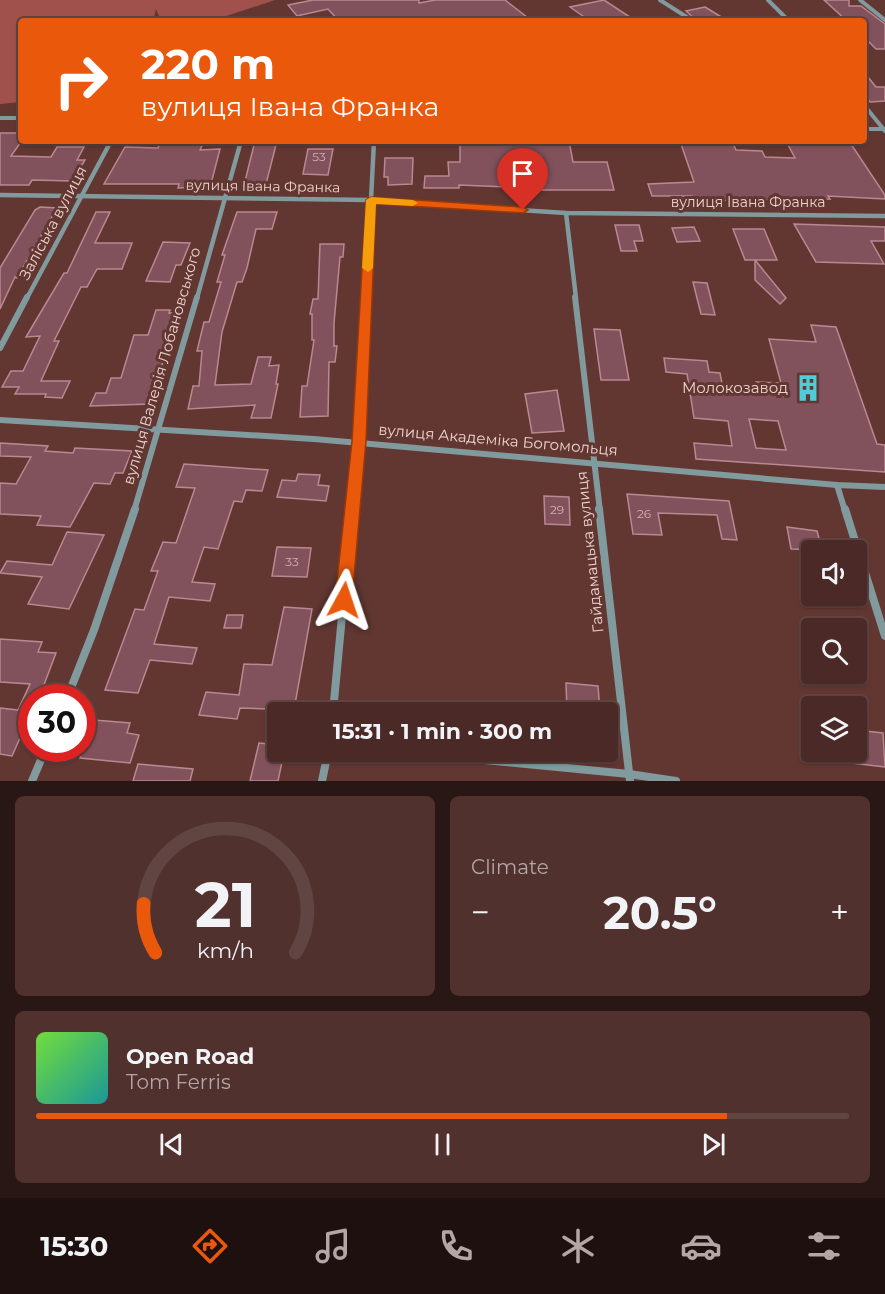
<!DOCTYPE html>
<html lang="en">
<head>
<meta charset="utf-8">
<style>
	body { margin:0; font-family:Montserrat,sans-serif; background:#51312e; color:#f1f3f6; height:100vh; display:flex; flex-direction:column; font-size:22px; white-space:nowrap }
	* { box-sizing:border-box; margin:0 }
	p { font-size:20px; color:#b2a6a7 }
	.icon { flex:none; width:33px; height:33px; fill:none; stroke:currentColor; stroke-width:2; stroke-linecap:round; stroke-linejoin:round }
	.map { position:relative; height:781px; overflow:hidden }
	.details { display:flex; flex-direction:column; gap:15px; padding:15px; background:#291715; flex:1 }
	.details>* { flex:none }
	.top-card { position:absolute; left:18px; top:18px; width:849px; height:126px; border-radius:6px; box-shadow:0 2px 4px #0004,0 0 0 2px #614543; background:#ea580c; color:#fff; overflow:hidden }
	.controls { position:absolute; left:801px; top:540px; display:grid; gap:12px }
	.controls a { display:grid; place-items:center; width:66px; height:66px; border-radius:6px; background:#4a2926; box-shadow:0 2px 4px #0004,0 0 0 2px #614543; font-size:30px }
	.speed { position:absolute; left:18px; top:684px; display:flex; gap:12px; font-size:30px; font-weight:700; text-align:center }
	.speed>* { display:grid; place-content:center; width:78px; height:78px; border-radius:50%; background:#4a2926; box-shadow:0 2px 4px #0004,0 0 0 2px #614543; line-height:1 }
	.speed .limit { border:9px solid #d22; background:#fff; color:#111 }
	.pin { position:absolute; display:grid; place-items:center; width:51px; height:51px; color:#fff; margin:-62px -26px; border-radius:50% 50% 50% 0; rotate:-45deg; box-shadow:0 0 6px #0007 }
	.pin .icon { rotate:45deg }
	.me { position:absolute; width:66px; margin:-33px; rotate:5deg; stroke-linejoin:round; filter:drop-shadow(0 0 4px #0008) }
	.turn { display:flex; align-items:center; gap:21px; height:126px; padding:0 24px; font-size:27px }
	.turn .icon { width:78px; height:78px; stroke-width:2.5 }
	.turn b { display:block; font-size:42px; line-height:51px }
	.big { font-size:45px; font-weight:700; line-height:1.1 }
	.details .widget { flex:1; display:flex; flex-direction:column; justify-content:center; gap:9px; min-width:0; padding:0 21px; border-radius:9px; background:#51312e }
	.details .dial { align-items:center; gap:0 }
	.dial svg { height:156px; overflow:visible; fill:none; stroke:#614543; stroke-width:7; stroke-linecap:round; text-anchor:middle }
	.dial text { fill:#f1f3f6; stroke:none }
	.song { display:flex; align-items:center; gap:18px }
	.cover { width:72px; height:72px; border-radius:9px; background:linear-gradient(135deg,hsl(100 70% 55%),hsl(180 70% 35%)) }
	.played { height:6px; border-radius:3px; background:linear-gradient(90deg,#ea580c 85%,#614543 85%) }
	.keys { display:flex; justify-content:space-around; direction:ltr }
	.heat { display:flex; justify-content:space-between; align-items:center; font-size:33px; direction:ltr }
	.details .tiles { flex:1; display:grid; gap:15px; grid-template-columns:1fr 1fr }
	.widget:last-child { grid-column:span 2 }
	.trip { position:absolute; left:267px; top:702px; width:351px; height:60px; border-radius:6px; background:#4a2926; box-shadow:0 2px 4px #0004,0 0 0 2px #614543; font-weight:700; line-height:60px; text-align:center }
	.menu { display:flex; height:96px; justify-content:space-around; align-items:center; background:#1e100f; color:#b2a6a7 }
	.menu .icon { width:42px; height:42px }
	.menu .current { color:#ea580c }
	.menu b { font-size:27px; color:#f1f3f6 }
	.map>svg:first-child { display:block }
</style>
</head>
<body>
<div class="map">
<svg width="885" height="781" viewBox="0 0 885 781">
	<rect width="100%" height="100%" fill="#623732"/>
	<path fill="#a0514b" d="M 0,0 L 275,0 L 211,21 L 161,21 L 156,9 L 153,21 L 21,21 L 21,102 L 0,104 Z"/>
	<g fill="#81525c" stroke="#ba8891" stroke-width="1.5" fill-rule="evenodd">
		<path d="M 313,0 L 419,0 L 419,3 L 435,0 L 505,0 L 532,21 L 339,21 L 328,9 L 297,16 L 288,5 Z"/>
		<path d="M 604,0 L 636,21 L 590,21 L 570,7 Z"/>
		<path d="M 824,0 L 849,0 L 849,6 L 861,6 L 885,24 L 885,49 L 876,49 L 864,37 L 864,21 L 847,21 Z"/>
		<path d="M 705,7 L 728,21 L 697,21 L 686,11 Z"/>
		<path d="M 864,72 L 876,87 L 885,87 L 885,101 L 870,102 L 864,94 Z"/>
		<path d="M 0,133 L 21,133 L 21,142 L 11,156 L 51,157 L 57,147 L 84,147 L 77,160 L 85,160 L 72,181 L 32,180 L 29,185 L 0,185 Z"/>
		<path d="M 161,141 L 204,141 L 200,150 L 220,149 L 211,184 L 202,184 L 201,187 L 178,188 L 179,184 L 104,184 L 125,147 L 158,148 Z"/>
		<path d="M 255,141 L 277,141 L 266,184 L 244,185 Z"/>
		<path d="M 460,141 L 569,141 L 573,162 L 607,162 L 614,190 L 507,190 L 507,187 L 459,185 L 459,188 L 424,188 L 425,176 L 449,176 L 448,162 L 460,162 Z"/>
		<path d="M 680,141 L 732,141 L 736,150 L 762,151 L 765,157 L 795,158 L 786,141 L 849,141 L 885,195 L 885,199 L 828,196 L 830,199 L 693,201 L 692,196 L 652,196 L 648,184 L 694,182 Z"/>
		<path d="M 308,149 L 333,149 L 328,175 L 303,174 Z"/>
		<path d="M 385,158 L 413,158 L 412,184 L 388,185 L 388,177 L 384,177 Z"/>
		<path d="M 40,207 L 57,208 L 17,278 L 15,277 L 0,309 L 0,268 L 35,210 Z"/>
		<path d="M 96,212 L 110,212 L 95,243 L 132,243 L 122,269 L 97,269 L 87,287 L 81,287 L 54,341 L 59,341 L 41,381 L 70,381 L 62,398 L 45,397 L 46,394 L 15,394 L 19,387 L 2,387 L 11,371 L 23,371 L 40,336 L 26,337 L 64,273 L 67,273 Z"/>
		<path d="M 237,212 L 277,212 L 272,229 L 256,229 L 247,268 L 242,282 L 237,282 L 222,332 L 215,385 L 251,384 L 258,357 L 271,357 L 269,366 L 279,365 L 276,384 L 278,384 L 271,418 L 251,418 L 255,405 L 188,409 L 193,386 L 199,386 L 202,351 L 197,351 L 204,322 L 209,322 L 221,282 L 217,282 L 225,255 L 222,255 Z"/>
		<path d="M 794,224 L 885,227 L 885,241 L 871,241 L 884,264 L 816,262 Z"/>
		<path d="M 615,225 L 639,225 L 643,241 L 634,241 L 637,251 L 621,251 Z"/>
		<path d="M 694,227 L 700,241 L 677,242 L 672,228 Z"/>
		<path d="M 733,229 L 764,229 L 777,260 L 755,260 L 786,298 L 780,304 L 755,280 L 755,260 L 745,260 Z"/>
		<path d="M 163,242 L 190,243 L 181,265 L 176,265 L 170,282 L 146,281 Z"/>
		<path d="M 320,244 L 344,244 L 343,257 L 340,257 L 334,323 L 334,346 L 337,346 L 335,362 L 329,362 L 328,416 L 300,417 L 302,386 L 307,386 L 314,340 L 312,340 L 312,314 L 310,314 L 313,299 L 318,299 Z"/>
		<path d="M 693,282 L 707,283 L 715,315 L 701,314 Z"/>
		<path d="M 156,310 L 170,310 L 169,313 L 177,313 L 151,404 L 90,406 L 96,393 L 106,393 L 111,378 L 121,378 L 134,335 L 148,335 Z"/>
		<path d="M 811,325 L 836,327 L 877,444 L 885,445 L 885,472 L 696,459 L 694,443 L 732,446 L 728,421 L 694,418 L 687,374 L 666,372 L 664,358 L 707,361 L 709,372 L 720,373 L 723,389 L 759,392 L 756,382 L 781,383 L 769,339 L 816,342 ZM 749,419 L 778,421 L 786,450 L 756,448 Z"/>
		<path d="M 594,329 L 620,330 L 629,380 L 601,380 Z"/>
		<path d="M 557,390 L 564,431 L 532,433 L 525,394 Z"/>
		<path d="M 0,443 L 48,446 L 45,451 L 73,453 L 75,448 L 132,451 L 123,473 L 115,473 L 110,484 L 94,483 L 70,527 L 37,525 L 41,516 L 0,514 L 0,483 L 16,484 L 31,457 L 0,456 Z"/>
		<path d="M 184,464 L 268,470 L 262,491 L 246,490 L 242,502 L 234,501 L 218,549 L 204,547 L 192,582 L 215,584 L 210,601 L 169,597 L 154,644 L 197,648 L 192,664 L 150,660 L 138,693 L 105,690 L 135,609 L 144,610 L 158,571 L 151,571 L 163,542 L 176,543 L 195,488 L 176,487 Z"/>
		<path d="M 298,474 L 320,475 L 318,485 L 329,486 L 326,501 L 277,497 L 282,480 L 296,481 Z"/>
		<path d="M 627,494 L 729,501 L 737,540 L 722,539 L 717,515 L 658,513 L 662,535 L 633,534 Z"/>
		<path d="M 544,496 L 569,497 L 570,525 L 545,524 Z"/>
		<path d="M 787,527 L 817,531 L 822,550 L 791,549 Z"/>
		<path d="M 67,532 L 104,535 L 69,609 L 28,604 L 42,577 L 0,573 L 7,561 L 52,565 Z"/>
		<path d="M 277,547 L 311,548 L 307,577 L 272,576 Z"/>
		<path d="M 284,607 L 312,609 L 294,710 L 240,708 L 237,719 L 199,715 L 206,692 L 239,695 L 244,664 L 272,665 Z"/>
		<path d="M 227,615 L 243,615 L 241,628 L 224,628 Z"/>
		<path d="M 0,639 L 42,642 L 38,652 L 56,653 L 39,698 L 32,698 L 32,711 L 12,756 L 0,754 L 0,708 L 18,710 L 30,684 L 0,682 Z"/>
		<path d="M 566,683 L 598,686 L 600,712 L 567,712 Z"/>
		<path d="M 94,720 L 130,723 L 127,733 L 139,735 L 130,763 L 80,758 Z"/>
		<path d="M 856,730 L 883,733 L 885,767 L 826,760 L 826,752 L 856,752 Z"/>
		<path d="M 259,743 L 278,745 L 278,752 L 284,752 L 278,781 L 250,781 Z"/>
		<path d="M 138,764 L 193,769 L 190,781 L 133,781 Z"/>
	</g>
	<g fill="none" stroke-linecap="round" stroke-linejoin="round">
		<g stroke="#819a9e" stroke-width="4">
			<path d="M 660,0 L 693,21"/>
			<path d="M 768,0 L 789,21"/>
			<path d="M 860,0 L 885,20"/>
			<path d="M 864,105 L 885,131"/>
			<path d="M 0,118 L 21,118"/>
			<path d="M 864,129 L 884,129"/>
		</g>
		<g stroke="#819a9e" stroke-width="4.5">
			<path d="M 0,195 L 371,200 L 566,213 L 885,216"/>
			<path d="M 566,213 L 576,298"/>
			<path d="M 27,298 L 111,141"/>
			<path d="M 197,298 L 241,141"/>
			<path d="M 366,298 L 374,141"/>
		</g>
		<g stroke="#819a9e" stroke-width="6">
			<path d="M 575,297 L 600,511"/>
			<path d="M 0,348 L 27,297"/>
			<path d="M 0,420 L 314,439 L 837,485 L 885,487"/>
			<path d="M 837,485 L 845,511"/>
			<path d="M 134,511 L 197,297"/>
			<path d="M 352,511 L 359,441 L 366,297"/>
		</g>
		<g stroke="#819a9e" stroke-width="8">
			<path d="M 599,509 L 630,781"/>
			<path d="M 845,509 L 885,636"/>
			<path d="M 67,698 L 94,630 L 135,509"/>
			<path d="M 333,712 L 352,509"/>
			<path d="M 401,752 L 629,774 L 676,781"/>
			<path d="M 32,781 L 46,748"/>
			<path d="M 322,781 L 328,752"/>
		</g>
	</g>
	<path fill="#ea580c" stroke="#983908" stroke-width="1.5" d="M 371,197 L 523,207 L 528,210 L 523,213 L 376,204 L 366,441 L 352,600 L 350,605 L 344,608 L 338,605 L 335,600 L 352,441 L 366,200 Z"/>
	<path fill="#f59e0b" d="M 371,197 L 413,200 L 418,203 L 413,206 L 376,204 L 373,268 L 368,272 L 362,268 L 366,200 Z"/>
	<defs>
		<symbol id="building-bare" viewBox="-9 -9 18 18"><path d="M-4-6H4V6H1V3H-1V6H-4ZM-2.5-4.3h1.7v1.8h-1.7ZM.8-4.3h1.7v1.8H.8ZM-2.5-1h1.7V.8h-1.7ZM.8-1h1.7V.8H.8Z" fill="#52cbd9" stroke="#623732" stroke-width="2.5" paint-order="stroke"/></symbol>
	</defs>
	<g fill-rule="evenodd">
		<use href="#building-bare" x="789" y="369" width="38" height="38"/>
	</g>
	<g text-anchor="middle" stroke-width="6" stroke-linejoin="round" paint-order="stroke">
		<g font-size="12" fill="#d2b1b1">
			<text x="319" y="161">53</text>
			<text x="557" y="514">29</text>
			<text x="644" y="518">26</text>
			<text x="292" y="566">33</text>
		</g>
		<g font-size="14" fill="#edd1cd" stroke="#623732">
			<text transform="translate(263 186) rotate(1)" y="5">вулиця Івана Франка</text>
			<text x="748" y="207">вулиця Івана Франка</text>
		</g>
		<g font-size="15" fill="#edd1cd" stroke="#623732">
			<text transform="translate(53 223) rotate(-62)" y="5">Заліська вулиця</text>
			<text transform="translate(162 366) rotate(-74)" y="5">вулиця Валерія Лобановського</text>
			<text transform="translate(498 440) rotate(5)" y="5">вулиця Академіка Богомольця</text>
			<text transform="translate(590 552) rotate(-96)" y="5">Гайдамацька вулиця</text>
		</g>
		<g font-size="15" fill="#edd1cd" stroke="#623732" text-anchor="end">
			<text x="788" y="393">Молокозавод</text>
		</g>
	</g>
</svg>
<div class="controls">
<a><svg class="icon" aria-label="sound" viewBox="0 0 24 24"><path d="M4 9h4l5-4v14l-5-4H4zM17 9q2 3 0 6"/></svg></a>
<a><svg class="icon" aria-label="search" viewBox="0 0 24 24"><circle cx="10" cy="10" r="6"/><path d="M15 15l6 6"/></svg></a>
<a><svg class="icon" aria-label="layers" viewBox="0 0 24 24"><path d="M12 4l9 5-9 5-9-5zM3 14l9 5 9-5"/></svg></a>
</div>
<div class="speed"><div class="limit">30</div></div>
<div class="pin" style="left:523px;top:210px;background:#d93025"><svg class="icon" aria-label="arrive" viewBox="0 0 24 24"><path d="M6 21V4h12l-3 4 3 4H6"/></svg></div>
<svg class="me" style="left:344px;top:600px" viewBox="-20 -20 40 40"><path d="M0-17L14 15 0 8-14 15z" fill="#ea580c" stroke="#fff" stroke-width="4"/></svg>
<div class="trip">15:31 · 1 min · 300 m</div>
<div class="top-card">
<div class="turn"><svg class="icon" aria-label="right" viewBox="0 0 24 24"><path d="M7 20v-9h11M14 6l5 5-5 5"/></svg><div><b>220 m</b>вулиця Івана Франка</div></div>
</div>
</div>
<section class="details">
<div class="tiles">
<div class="widget dial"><svg viewBox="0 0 100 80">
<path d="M14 69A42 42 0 1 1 86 69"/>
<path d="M14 69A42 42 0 0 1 8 44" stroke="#ea580c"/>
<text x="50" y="56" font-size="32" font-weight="700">21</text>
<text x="50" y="72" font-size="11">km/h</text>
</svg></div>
<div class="widget"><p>Climate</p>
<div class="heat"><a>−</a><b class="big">20.5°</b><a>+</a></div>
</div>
<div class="widget">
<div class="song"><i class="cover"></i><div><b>Open Road</b><p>Tom Ferris</p></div></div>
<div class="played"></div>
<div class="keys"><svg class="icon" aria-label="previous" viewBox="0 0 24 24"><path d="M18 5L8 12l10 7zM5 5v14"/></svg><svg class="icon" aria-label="pause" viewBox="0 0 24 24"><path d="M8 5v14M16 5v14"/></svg><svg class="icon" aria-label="next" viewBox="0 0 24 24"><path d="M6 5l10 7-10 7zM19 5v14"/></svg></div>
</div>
</div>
</section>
<nav class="menu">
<b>15:30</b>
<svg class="icon current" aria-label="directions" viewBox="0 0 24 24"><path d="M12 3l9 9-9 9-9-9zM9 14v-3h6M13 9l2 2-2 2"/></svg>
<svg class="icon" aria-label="music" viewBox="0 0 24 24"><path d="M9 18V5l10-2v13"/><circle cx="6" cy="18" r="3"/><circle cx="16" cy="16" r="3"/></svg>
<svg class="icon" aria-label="phone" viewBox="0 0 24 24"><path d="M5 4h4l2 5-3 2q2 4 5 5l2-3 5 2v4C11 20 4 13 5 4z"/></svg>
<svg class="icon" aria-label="climate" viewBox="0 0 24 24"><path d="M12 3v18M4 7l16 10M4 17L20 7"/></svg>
<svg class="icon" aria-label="car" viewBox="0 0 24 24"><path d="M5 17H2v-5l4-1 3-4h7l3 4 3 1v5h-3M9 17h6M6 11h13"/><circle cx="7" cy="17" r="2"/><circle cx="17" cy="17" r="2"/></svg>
<svg class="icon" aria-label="filters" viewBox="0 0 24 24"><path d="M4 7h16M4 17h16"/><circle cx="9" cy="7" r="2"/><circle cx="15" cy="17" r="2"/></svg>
</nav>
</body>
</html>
